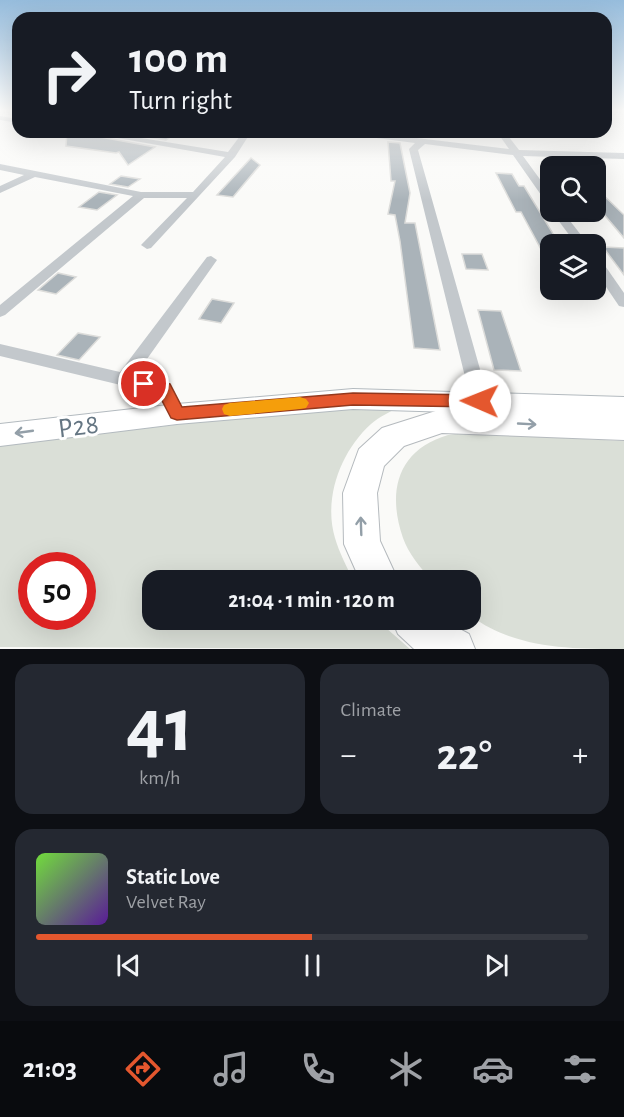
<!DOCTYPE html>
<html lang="en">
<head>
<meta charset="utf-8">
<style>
	body { margin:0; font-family:"Alegreya Sans",sans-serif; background:#242831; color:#f1f3f6; height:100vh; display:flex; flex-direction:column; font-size:22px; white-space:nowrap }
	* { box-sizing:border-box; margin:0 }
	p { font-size:20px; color:#9ea1a6 }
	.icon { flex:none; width:33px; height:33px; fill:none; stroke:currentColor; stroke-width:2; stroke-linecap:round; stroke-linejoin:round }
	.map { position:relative; height:649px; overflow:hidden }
	.drawer { display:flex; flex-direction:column; gap:15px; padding:15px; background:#0d0f14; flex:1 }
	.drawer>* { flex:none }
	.guide { position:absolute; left:12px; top:12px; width:600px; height:126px; border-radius:18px; box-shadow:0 6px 24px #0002; background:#171b24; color:#f1f3f6; overflow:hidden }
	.fabs { position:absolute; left:540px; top:156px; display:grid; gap:12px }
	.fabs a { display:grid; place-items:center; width:66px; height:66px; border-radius:12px; background:#171b24; box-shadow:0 6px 24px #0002; font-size:30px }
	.speed { position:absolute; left:18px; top:552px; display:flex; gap:12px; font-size:30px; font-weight:700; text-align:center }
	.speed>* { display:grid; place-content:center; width:78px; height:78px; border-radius:50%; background:#171b24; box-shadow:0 6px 24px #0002; line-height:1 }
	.speed .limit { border:9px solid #d22; background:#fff; color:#111 }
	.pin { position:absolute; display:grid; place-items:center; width:51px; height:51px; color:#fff; margin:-26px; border:3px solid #fff; border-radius:50%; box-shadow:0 2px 6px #0007 }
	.me { position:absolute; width:66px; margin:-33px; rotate:271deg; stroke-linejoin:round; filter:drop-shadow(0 0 4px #0008) }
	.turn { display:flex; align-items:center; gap:21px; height:126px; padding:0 18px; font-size:27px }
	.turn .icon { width:78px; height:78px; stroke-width:2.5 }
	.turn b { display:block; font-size:42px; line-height:51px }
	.big { font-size:45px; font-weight:700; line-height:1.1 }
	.drawer .tile { flex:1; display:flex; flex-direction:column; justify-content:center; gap:9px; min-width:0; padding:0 21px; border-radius:18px; background:#242831 }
	.drawer .dial { align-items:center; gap:0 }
	.dial b { font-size:78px; line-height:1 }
	.song { display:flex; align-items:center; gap:18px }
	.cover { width:72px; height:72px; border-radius:9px; background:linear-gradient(135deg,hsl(100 70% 55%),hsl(270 70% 35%)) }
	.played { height:6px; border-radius:3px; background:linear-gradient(90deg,#e4572e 50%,#363941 50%) }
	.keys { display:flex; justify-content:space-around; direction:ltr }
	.heat { display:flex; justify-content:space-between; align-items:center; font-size:33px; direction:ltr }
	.drawer .tiles { flex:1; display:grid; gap:15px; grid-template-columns:1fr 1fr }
	.tile:last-child { grid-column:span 2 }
	.trip { position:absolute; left:142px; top:570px; width:339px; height:60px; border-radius:18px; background:#171b24; box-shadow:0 6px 24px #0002; font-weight:700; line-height:60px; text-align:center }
	.tab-bar { display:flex; height:96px; justify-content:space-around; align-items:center; background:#090b0e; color:#9ea1a6 }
	.tab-bar .icon { width:42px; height:42px }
	.tab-bar .current { color:#e4572e }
	.tab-bar b { font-size:27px; color:#f1f3f6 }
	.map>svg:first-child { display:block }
</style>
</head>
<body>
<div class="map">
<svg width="624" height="649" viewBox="0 0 624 649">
	<rect width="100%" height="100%" fill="#fafaf8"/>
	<g fill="#dadfd7" fill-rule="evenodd">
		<path d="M 355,404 L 399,407 C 390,412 379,417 371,424 C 341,451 323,498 335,538 C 339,552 347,567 353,580 L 153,580 L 153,620 L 377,620 L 410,649 L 0,647 L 0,445 ZM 32,566 L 82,566 L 82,616 L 32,616 Z"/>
		<path d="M 480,434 L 624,441 L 624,649 C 572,649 515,649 471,616 L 471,580 L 431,580 C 421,568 408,553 403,538 C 387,492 397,450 448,435 C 457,433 470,434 480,434 Z"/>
	</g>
	<g fill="#aab3b9" stroke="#dcdcda" stroke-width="1.5">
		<path d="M 67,132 L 82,132 L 84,134 L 155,147 L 128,165 L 119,152 L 116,153 L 66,146 Z"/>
		<path d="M 118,132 L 145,132 L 172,136 L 166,140 Z"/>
		<path d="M 388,142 L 400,143 L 410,193 L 405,223 L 415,223 L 440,350 L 414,348 L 400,241 L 395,215 L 388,214 L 395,181 L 391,181 Z"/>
		<path d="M 251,158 L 260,165 L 233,197 L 217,195 Z"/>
		<path d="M 496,173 L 512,174 L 519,186 L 524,186 L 552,232 L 558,244 L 550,244 L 550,266 L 521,212 L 516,212 Z"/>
		<path d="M 121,176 L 140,179 L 128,187 L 110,184 Z"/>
		<path d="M 596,188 L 624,215 L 624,238 L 596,205 Z"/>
		<path d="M 99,192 L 117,195 L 97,210 L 79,207 Z"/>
		<path d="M 603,247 L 624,248 L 624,275 Z"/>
		<path d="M 462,254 L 482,254 L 488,270 L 466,269 Z"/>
		<path d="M 58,273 L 76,277 L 56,294 L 38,290 Z"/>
		<path d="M 212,299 L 234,303 L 221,323 L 199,319 Z"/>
		<path d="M 478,310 L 501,311 L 521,371 L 494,370 Z"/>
		<path d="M 78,333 L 100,337 L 79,360 L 57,355 Z"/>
	</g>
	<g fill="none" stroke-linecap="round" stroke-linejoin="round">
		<defs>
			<path id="secondary" d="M 353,389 L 624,397 L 624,417 L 353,409 L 177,424 L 0,446 L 0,424 L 177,404 Z"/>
			<g id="primary">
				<path d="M 442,409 L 624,416 L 624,440 L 442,433 L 404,446 L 384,466 L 377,493 L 380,541 L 398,580 L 360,580 L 344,544 L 343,493 L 359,449 L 382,428 Z"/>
				<path d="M 392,620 L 443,620 L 469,634 L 475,649 L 414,649 L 398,634 Z"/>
			</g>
		</defs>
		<use href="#secondary" stroke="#b3babf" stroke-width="2"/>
		<use href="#primary" stroke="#b5babe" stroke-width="2"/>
		<g fill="#c3c8cc" fill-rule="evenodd">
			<path d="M 0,116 L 18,119 L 18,123 L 0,120 Z"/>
			<path d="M 84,132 L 104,132 L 228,152 L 243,132 L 251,132 L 235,157 L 151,248 L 147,249 L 141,245 L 187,198 L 144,198 L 5,315 L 0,317 L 0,305 L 133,196 L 35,177 L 0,193 L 0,186 L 24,175 L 0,170 L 0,164 L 141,192 L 193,192 L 225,157 Z"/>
			<path d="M 342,132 L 366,132 L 509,149 L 497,132 L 505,132 L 519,150 L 624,153 L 624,159 L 523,156 L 550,193 L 550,203 L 546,202 L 513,155 L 425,144 L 418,150 L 489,401 L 486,406 L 480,408 L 474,406 L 471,401 L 409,149 L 415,143 L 346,134 Z"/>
			<path d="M 552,212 L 563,212 L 588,244 L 576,244 Z"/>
			<path d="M 211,256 L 217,260 L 135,376 L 170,384 L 186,414 L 183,419 L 177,421 L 171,419 L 158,394 L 0,356 L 0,344 L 120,372 L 207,257 Z"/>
			<path d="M 596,259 L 601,260 L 624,293 L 624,307 L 619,306 L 596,272 Z"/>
		</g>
		<use href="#secondary" fill="#fff" fill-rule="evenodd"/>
		<use href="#primary" fill="#fff" fill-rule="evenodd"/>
	</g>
	<defs><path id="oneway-shaft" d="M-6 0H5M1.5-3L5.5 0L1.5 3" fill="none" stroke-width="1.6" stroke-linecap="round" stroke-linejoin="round" transform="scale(1.5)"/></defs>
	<g stroke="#939fa8">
		<use href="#oneway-shaft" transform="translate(527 424) rotate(3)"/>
		<use href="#oneway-shaft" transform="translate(24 432) rotate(172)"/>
		<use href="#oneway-shaft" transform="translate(361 526) rotate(-92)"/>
	</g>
	<linearGradient id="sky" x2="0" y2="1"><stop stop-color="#96bcdc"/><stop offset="0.55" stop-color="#fdfdfc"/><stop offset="1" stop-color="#fdfdfc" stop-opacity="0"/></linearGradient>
	<rect width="624" height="200" fill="url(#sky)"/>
	<path fill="#e4572e" stroke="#94391e" stroke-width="1.5" d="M 144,378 L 170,384 L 182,407 L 353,393 L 480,395 L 486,397 L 488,401 L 486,405 L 480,407 L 353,405 L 177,420 L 171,418 L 158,393 L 139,388 L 136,384 L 139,380 Z"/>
	<path fill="#f59e0b" d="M 300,397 L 306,399 L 309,403 L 306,408 L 300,409 L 230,416 L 224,414 L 222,409 L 224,405 L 230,403 Z"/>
	<g text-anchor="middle" stroke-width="6" stroke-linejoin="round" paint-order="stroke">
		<g font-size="28" fill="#657683" stroke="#fff">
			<text transform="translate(78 425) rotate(-7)" y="10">Р28</text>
		</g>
	</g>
</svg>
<div class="fabs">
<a><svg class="icon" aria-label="search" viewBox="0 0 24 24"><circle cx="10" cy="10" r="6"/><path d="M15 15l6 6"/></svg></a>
<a><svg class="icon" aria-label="layers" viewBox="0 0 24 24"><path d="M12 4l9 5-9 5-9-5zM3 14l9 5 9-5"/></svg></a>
</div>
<div class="speed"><div class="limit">50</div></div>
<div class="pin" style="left:144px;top:384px;background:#d93025"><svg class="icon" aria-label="arrive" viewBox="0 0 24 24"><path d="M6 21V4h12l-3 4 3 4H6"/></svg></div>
<svg class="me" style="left:480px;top:401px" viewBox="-20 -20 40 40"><circle r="19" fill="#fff"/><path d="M0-13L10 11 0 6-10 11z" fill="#e4572e"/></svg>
<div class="trip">21:04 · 1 min · 120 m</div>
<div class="guide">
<div class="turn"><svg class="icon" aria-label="right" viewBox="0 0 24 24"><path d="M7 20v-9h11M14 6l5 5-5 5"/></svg><div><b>100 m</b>Turn right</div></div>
</div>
</div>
<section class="drawer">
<div class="tiles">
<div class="tile dial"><b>41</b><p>km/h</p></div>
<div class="tile"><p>Climate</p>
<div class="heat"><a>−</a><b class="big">22°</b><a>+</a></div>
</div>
<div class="tile">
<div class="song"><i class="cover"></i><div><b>Static Love</b><p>Velvet Ray</p></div></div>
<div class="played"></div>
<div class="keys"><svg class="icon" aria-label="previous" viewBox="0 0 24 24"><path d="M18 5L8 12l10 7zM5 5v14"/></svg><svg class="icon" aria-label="pause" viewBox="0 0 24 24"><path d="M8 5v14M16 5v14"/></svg><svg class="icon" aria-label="next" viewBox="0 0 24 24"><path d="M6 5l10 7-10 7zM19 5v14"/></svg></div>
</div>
</div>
</section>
<nav class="tab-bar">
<b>21:03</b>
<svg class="icon current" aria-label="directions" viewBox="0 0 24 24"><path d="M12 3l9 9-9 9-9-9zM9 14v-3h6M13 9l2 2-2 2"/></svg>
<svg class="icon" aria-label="music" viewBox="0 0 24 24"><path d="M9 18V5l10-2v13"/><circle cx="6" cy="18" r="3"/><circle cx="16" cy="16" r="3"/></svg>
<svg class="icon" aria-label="phone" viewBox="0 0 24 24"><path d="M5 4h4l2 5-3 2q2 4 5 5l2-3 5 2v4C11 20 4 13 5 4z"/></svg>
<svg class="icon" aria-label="climate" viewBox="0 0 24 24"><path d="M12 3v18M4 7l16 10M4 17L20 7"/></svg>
<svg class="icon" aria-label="car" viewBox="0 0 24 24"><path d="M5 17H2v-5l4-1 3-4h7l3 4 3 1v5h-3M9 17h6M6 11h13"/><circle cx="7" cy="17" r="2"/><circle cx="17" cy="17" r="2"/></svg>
<svg class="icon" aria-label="filters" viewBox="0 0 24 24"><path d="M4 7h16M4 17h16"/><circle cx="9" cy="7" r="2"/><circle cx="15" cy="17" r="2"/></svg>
</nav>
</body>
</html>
